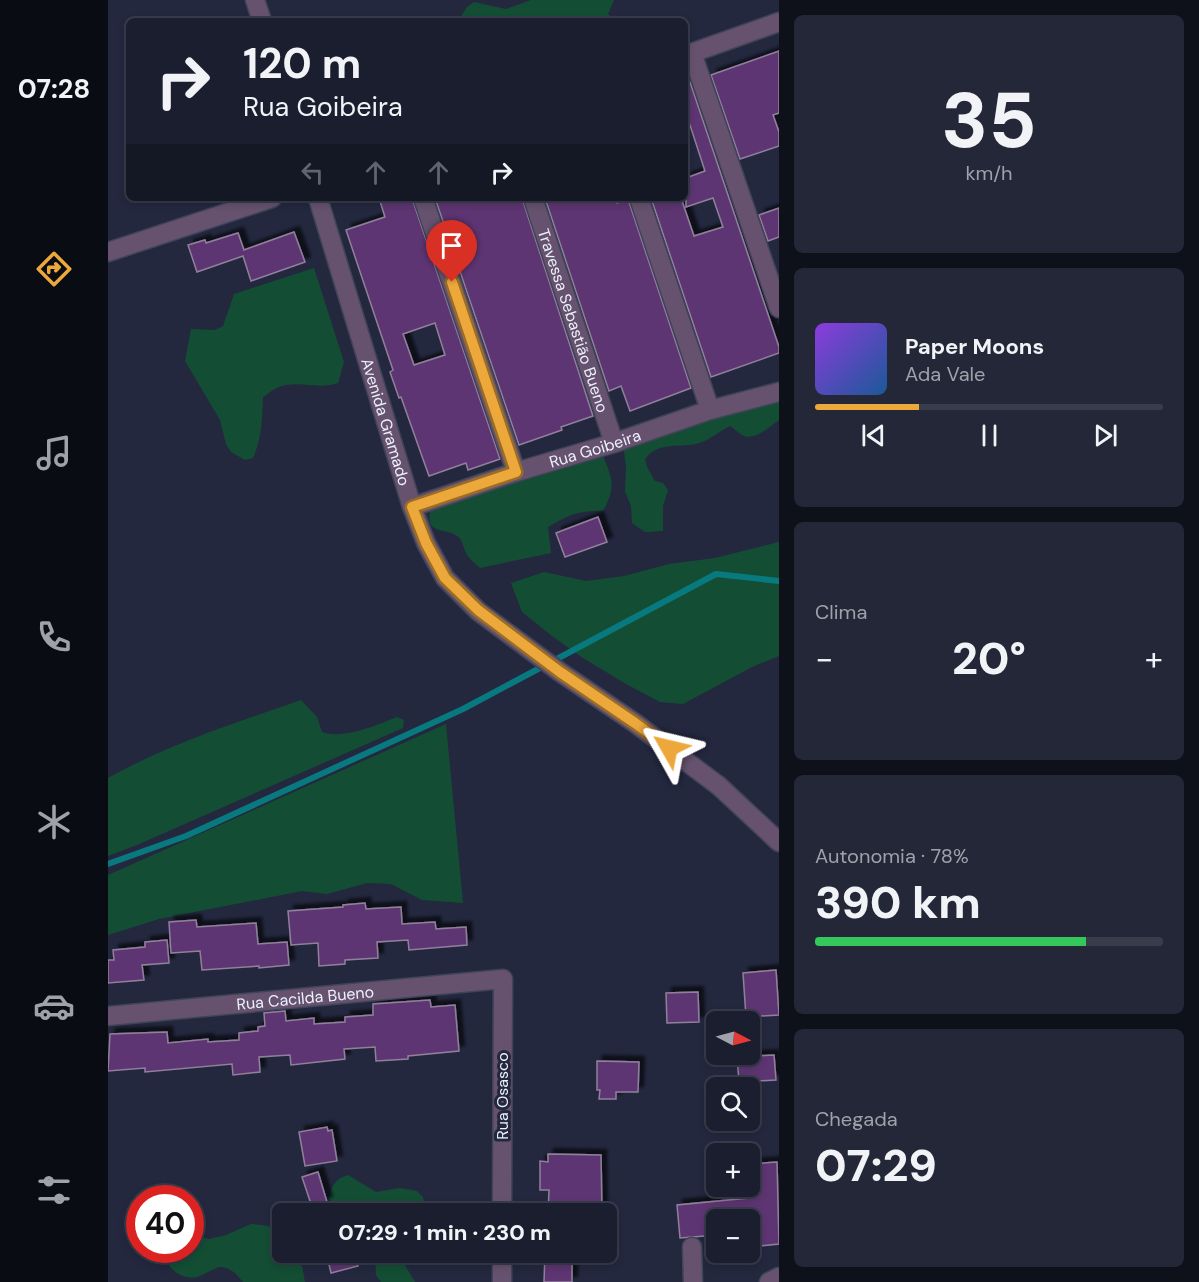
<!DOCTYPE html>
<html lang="pt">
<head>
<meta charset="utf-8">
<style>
	body { margin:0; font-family:"DM Sans",sans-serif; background:#232737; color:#f1f3f6; height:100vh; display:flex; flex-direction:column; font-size:22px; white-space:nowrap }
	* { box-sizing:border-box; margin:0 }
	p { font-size:20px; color:#9fa2aa }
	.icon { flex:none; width:33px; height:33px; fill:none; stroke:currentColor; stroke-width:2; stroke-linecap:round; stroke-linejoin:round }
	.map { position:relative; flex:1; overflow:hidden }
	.side { display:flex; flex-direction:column; gap:15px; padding:15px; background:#0e101a; width:420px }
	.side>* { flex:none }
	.top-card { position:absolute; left:18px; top:18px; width:562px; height:183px; border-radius:9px; box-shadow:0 3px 9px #0003,0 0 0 2px #383c4b; background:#1a1e2f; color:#f1f3f6; overflow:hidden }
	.needle { width:39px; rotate:96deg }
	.buttons { position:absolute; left:598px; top:1011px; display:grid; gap:12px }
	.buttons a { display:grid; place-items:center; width:54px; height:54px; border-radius:9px; background:#1a1e2f; box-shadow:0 3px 9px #0003,0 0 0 2px #383c4b; font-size:30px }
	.speed { position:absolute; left:18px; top:1185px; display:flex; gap:12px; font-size:30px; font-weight:700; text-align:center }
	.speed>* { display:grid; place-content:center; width:78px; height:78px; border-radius:50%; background:#1a1e2f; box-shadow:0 3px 9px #0003,0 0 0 2px #383c4b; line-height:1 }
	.speed .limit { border:9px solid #d22; background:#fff; color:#111 }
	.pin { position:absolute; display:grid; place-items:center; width:51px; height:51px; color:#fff; margin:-62px -26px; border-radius:50% 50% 50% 0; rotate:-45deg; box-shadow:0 0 6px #0007 }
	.pin .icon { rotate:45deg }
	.me { position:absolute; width:66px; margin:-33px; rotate:307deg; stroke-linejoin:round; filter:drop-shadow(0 0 4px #0008) }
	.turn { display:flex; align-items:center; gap:21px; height:126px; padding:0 18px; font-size:27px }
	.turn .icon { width:78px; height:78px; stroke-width:2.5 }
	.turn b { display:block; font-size:42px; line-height:51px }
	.lanes { display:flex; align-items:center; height:57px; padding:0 18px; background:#0003; justify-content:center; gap:30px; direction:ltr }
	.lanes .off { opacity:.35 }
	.big { font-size:45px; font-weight:800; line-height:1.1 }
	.side .tile { flex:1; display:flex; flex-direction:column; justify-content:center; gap:9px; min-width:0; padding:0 21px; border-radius:9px; background:#232737 }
	.side .dial { align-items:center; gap:0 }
	.dial b { font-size:78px; line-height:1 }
	.song { display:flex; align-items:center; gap:18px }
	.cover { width:72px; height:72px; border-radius:9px; background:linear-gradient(135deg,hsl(270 70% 55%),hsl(210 70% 35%)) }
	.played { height:6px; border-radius:3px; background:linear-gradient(90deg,#eda83c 30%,#383c4b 30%) }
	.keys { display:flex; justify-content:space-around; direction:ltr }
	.heat { display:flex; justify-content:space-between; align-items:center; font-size:33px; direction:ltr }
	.charge { height:9px; border-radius:4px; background:linear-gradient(90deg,#34c759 78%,#383c4b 0) }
	.trip { position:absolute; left:164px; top:1203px; width:345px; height:60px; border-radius:9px; background:#1a1e2f; box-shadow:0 3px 9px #0003,0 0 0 2px #383c4b; font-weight:800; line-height:60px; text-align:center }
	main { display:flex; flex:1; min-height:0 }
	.dock { display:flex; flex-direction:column; width:108px; justify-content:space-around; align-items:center; background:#0a0c13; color:#9fa2aa }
	.dock .icon { width:42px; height:42px }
	.dock .active { color:#eda83c }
	.dock b { font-size:27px; color:#f1f3f6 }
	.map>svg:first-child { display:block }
</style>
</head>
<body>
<main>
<nav class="dock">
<b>07:28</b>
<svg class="icon active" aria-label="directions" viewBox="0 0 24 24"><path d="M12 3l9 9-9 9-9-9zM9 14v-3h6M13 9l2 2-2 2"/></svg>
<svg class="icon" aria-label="music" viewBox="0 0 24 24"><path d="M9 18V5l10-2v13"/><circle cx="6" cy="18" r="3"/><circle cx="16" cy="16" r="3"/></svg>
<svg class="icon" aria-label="phone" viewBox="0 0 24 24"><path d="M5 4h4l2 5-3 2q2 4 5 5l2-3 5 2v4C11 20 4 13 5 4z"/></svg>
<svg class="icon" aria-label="climate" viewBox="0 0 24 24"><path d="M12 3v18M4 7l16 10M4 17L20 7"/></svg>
<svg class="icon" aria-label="car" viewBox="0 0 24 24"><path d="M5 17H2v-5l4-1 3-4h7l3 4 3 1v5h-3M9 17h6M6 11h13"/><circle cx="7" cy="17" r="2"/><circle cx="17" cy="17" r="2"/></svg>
<svg class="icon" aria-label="filters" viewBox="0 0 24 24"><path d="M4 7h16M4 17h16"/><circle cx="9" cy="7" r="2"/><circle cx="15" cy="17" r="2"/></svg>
</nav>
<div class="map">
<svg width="671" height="1282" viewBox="0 0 671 1282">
	<defs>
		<filter id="shadow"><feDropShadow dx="5.5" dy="-5.5" stdDeviation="1.5" flood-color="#0009"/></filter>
	</defs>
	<rect width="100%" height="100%" fill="#23283f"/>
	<g fill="#134e34">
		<path d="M 423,0 L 506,0 L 500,14 L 507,21 L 350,21 L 359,7 L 366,2 L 398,9 Z"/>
		<path d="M 206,268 L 236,362 L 230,383 C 211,390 190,380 171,387 C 165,389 160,394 155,397 C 154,419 154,438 145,458 L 137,460 L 123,452 L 118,444 L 112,420 L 77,361 L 83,329 L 107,330 L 115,326 L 126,294 Z"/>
		<path d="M 671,386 L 671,420 C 662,426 646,442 634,435 C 629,432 627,429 622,426 C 612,431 602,440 591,443 C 572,449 552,440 537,459 L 539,467 L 547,481 L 555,483 L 560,490 L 555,506 L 555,531 L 537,532 L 524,523 L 523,506 L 517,491 L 518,467 L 515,443 Z"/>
		<path d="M 487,454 L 495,456 C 505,480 508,487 495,511 C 470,510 460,515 440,527 L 443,553 L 372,568 C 367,563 361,559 358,553 C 356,549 355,544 353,540 C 343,525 317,539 322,511 Z"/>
		<path d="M 671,542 L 671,656 L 644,667 L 575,704 L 552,702 L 518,684 L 475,658 L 444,636 L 414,612 L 403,583 L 436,572 L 478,581 L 516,576 L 561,564 L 607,558 Z"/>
		<path d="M 193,700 L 209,717 L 214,732 C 235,740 269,725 289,717 L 296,720 L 295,728 L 29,845 L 0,856 L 0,778 C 61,744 127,723 193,700 Z"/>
		<path d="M 338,724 L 355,903 L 314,900 L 283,884 L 259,883 L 219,894 L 194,891 L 51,919 L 0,935 L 0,875 Z"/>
		<path d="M 240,1175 L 268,1192 L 292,1188 L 309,1191 L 315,1197 L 318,1213 L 239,1213 L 221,1199 C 222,1187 228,1178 240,1175 Z"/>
		<path d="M 143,1224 L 160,1226 L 174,1234 L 174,1252 L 187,1253 L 193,1261 L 197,1282 L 135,1282 C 129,1275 122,1266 111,1267 C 104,1269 96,1275 89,1277 C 73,1281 54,1265 58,1250 L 82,1250 L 83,1234 L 101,1239 L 118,1235 Z"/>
		<path d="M 267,1253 L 293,1253 L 298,1267 L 307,1282 L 273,1282 L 268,1275 Z"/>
	</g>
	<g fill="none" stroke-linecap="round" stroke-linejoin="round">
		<path stroke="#08797f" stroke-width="6" d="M 0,864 L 78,836 L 355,709 L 608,574 L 671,581"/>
	</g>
	<g fill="#5d3472" stroke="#91809b" stroke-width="1.5" fill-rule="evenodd" filter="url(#shadow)">
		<path d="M 671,51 L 671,113 L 665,115 L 671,132 L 671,146 L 632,159 L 603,75 Z"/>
		<path d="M 582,82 L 671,347 L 671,353 L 603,377 L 543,198 L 573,198 L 586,236 L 615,227 L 605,198 L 578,207 L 578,178 L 597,171 L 578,113 L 578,83 Z"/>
		<path d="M 271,198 L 304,198 L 392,459 L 360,470 L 358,463 L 321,476 L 293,397 L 291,398 L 282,372 L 285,370 L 238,230 L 277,217 ZM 327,323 L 337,355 L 306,365 L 295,334 Z"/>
		<path d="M 327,198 L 414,198 L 485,416 L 453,427 L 454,430 L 411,445 Z"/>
		<path d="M 437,198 L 507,198 L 509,203 L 520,199 L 583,388 L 522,411 L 513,386 L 501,391 Z"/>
		<path d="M 671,208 L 671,237 L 660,241 L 651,215 Z"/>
		<path d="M 186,232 L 197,262 L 143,281 L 135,256 L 89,272 L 80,245 L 97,240 L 98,243 L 130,233 L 136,250 Z"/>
		<path d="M 490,517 L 499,542 L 457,557 L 448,533 Z"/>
		<path d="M 257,903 L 258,909 L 293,907 L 294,924 L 327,922 L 328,929 L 358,927 L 359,945 L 301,950 L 300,940 L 269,942 L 270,958 L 237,960 L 237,964 L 211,966 L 210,943 L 183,945 L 180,911 L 235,907 L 235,905 Z"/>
		<path d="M 88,920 L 89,927 L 148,923 L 150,944 L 179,942 L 181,965 L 151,968 L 151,966 L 94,970 L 92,951 L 63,953 L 61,922 Z"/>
		<path d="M 59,940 L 61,963 L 34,965 L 36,980 L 0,983 L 0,960 L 6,960 L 5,950 L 37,947 L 37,942 Z"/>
		<path d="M 668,970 L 671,1015 L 638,1017 L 635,973 Z"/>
		<path d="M 590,992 L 591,1022 L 559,1023 L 558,993 Z"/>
		<path d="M 322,1000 L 323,1007 L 347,1005 L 351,1051 L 300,1056 L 300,1059 L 268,1061 L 267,1047 L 236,1049 L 237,1059 L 183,1065 L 182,1055 L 151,1057 L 152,1072 L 125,1075 L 124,1064 L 37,1072 L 37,1068 L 0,1071 L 2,1034 L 59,1032 L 60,1043 L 100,1039 L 100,1042 L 131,1040 L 131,1033 L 150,1031 L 150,1027 L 157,1026 L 156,1013 L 177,1011 L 178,1021 L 206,1018 L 206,1024 L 237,1022 L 237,1017 L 265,1015 L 265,1004 Z"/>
		<path d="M 666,1055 L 668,1080 L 631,1082 L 629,1057 Z"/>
		<path d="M 489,1061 L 531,1062 L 530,1092 L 508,1092 L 508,1099 L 491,1099 L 492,1090 L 489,1090 Z"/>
		<path d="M 219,1127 L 220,1131 L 224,1130 L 229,1161 L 197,1166 L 191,1132 Z"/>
		<path d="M 440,1154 L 493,1155 L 494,1213 L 440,1214 L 441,1190 L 432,1190 L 432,1161 L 440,1162 Z"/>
		<path d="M 669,1162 L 671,1244 L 642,1247 L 642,1220 L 609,1220 L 609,1235 L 572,1238 L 569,1205 L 641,1198 L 642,1164 Z"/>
		<path d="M 210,1172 L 219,1202 L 204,1207 L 194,1177 Z"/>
		<path d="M 218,1252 L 247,1252 L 250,1266 L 223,1273 Z"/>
		<path d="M 437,1252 L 464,1252 L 464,1282 L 436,1282 Z"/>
	</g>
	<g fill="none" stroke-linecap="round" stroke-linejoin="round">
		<defs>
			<g id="minor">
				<path d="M 584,53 L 671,308"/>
				<path d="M 578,55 L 671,22"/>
				<path d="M 315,198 L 408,472"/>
				<path id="s1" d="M 425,198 L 506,443"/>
				<path d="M 531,198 L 602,410"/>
				<path d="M 0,252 L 164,198"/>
				<path id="s2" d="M 304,507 L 408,472 L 506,443 L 602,410 L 671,392"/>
				<path id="s3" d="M 0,1016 L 395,979 L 394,1214"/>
				<path d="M 584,1247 L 585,1282"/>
				<path d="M 394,1282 L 394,1252"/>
				<path d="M 661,1282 L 671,1277"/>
			</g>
			<g id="tertiary">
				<path d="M 147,0 L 154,21"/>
				<path id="s4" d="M 210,198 L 304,507 L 318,543 L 337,578 L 370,611 L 452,672 L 527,723 L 611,786 L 671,842"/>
			</g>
		</defs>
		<use href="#minor" stroke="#3f4459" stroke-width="21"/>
		<use href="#tertiary" stroke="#3f4459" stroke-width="21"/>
		<use href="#minor" stroke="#66526e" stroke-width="18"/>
		<use href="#tertiary" stroke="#66526e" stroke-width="18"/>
	</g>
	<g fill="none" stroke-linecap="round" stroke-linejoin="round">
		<defs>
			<path id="route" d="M 344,282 L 408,472 L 304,507 L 318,543 L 337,578 L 370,610 L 452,672 L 527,723 L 561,748"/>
		</defs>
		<use href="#route" stroke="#9a6d27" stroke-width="15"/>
		<use href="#route" stroke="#eda83c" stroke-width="10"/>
	</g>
	<g text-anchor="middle" stroke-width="6" stroke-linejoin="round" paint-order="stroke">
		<g font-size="16" fill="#ecf0fc" stroke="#23283f">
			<text dy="6" stroke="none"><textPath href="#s1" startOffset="129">Travessa Sebastião Bueno</textPath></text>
			<text dy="6" stroke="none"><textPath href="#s4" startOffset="234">Avenida Gramado</textPath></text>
			<text dy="6" stroke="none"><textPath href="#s2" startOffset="192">Rua Goibeira</textPath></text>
			<text dy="6" stroke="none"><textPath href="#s3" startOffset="198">Rua Cacilda Bueno</textPath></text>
			<text transform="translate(394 1096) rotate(-90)" y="6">Rua Osasco</text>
		</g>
	</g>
</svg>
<div class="buttons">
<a><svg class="needle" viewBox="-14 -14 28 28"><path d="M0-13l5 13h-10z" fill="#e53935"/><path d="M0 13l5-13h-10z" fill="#9fa2aa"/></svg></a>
<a><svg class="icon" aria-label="search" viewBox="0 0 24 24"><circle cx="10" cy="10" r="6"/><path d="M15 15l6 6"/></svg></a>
<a>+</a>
<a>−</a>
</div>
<div class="speed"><div class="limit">40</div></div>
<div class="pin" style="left:344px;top:282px;background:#d93025"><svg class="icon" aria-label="arrive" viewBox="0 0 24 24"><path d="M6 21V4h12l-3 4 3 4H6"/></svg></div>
<svg class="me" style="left:561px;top:748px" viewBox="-20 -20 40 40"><path d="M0-17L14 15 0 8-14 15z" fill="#eda83c" stroke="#fff" stroke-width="4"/></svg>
<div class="trip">07:29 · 1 min · 230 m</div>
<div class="top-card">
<div class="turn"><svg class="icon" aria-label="right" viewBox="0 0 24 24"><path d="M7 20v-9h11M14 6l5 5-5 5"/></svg><div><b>120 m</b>Rua Goibeira</div></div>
<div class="lanes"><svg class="icon off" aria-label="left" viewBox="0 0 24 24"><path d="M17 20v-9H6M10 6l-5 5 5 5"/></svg><svg class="icon off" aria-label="ahead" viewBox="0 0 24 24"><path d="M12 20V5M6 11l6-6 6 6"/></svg><svg class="icon off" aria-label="ahead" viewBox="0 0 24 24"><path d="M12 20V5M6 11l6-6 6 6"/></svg><svg class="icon" aria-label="right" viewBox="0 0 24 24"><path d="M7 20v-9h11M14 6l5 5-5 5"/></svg></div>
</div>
</div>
<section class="side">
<div class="tile dial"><b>35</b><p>km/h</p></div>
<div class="tile">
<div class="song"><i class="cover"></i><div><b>Paper Moons</b><p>Ada Vale</p></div></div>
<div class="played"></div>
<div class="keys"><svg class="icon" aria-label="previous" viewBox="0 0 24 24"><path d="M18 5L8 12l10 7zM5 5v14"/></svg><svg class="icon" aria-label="pause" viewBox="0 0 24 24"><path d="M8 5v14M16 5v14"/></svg><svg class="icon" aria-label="next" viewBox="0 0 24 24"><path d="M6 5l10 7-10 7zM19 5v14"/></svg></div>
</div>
<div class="tile"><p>Clima</p>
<div class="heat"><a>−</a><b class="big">20°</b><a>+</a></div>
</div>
<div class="tile"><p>Autonomia · 78%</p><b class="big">390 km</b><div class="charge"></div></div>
<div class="tile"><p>Chegada</p><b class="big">07:29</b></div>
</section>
</main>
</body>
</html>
